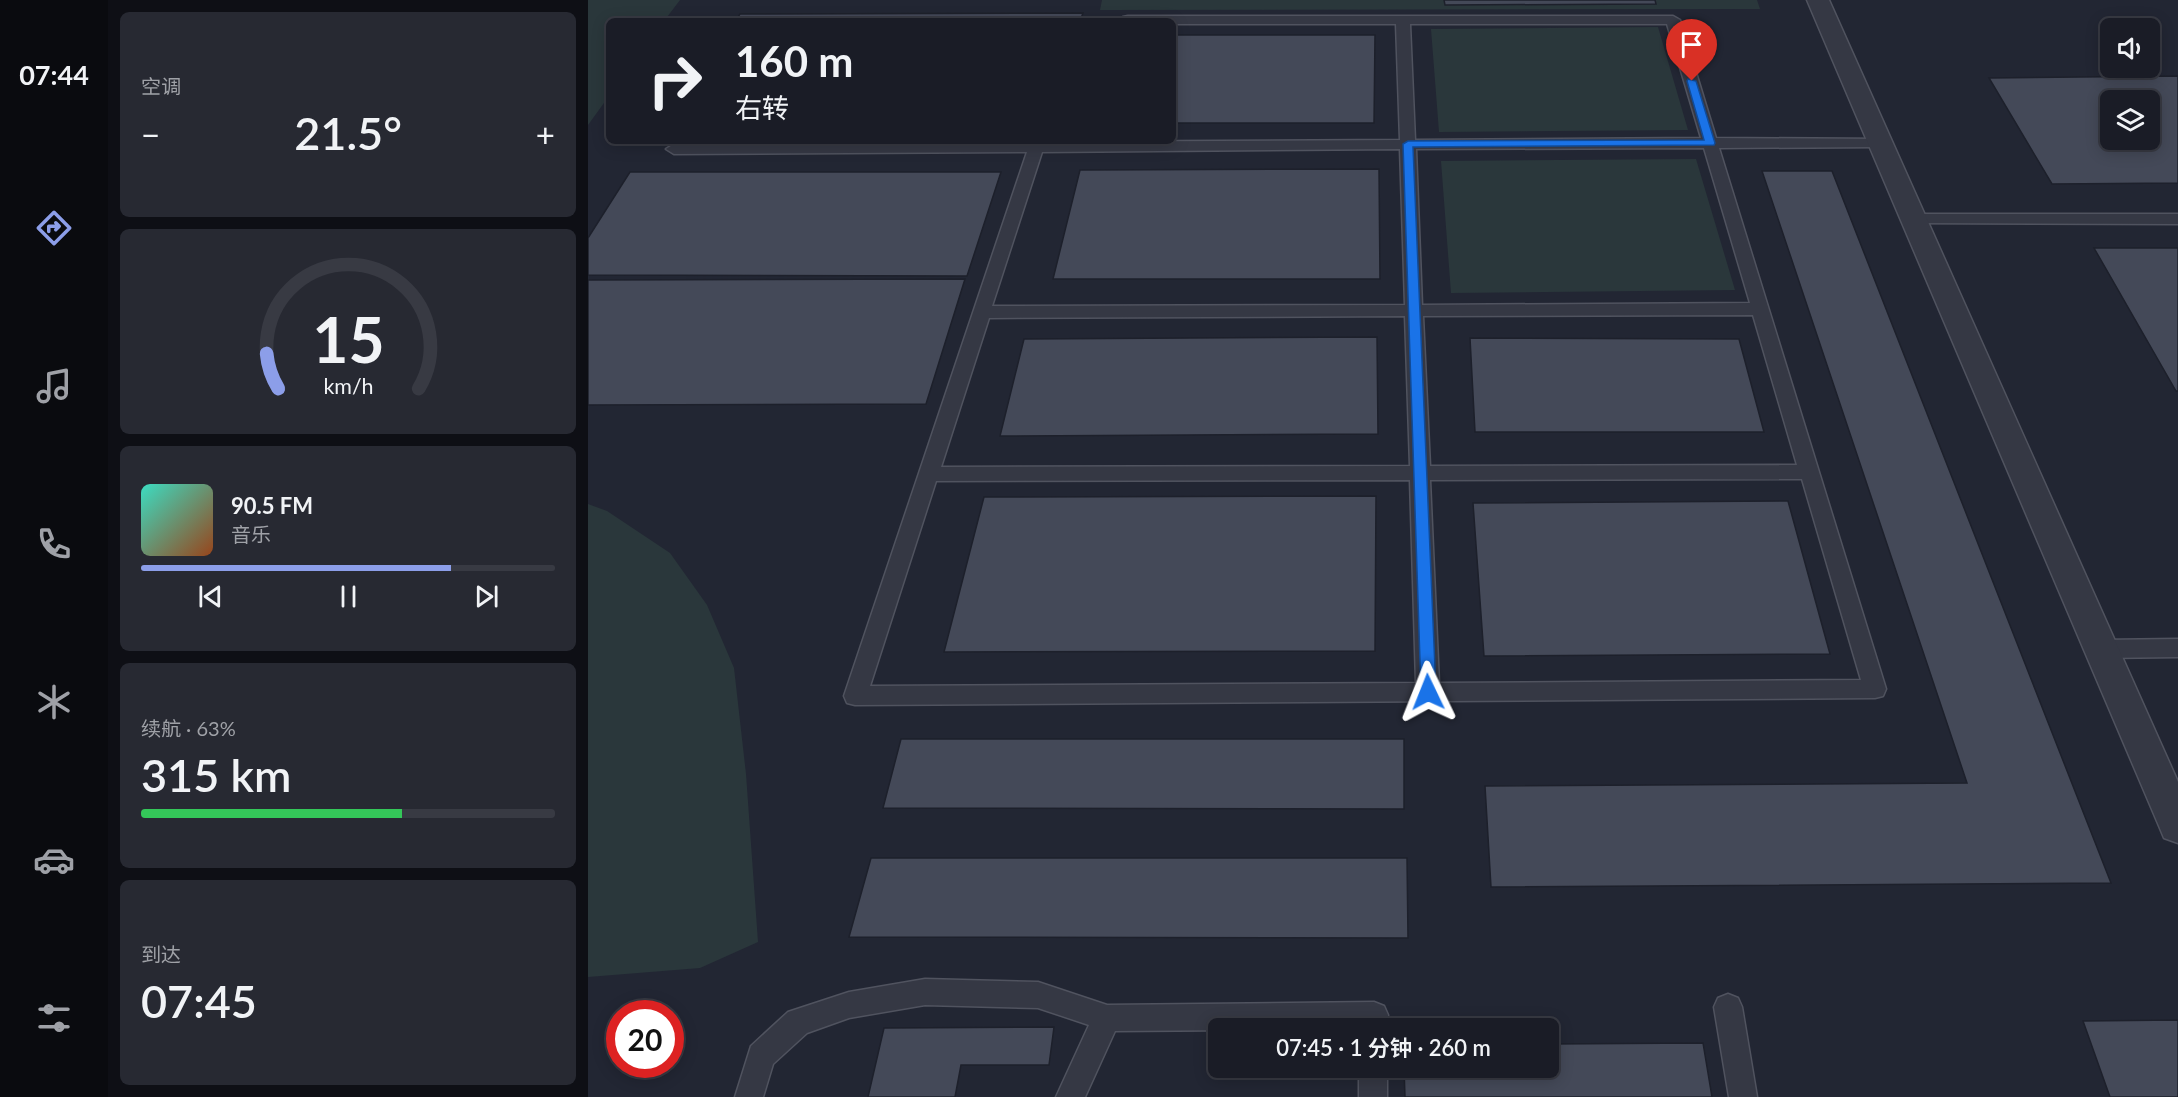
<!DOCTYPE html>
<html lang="zh">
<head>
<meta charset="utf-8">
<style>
	body { margin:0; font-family:Lato,"Noto Sans SC",sans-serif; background:#272932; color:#f1f3f6; height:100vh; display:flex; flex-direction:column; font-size:22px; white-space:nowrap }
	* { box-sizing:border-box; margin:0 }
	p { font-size:20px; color:#9fa1a7 }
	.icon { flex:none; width:33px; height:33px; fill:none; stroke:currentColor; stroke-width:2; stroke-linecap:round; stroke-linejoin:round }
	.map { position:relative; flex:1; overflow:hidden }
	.drawer { display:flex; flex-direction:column; gap:12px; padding:12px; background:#0e0f15; width:480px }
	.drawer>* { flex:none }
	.guide { position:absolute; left:18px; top:18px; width:570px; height:126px; border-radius:9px; box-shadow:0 3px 15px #0003,0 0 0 2px #383a43; background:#1a1c26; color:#f1f3f6; overflow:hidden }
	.tools { position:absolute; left:1512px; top:18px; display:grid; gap:12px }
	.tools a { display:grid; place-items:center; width:60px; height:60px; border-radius:9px; background:#1a1c26; box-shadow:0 3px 15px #0003,0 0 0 2px #383a43; font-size:30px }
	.speed { position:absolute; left:18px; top:1000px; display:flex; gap:12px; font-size:30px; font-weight:700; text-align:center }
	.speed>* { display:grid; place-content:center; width:78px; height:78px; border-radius:50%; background:#1a1c26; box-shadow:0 3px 15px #0003,0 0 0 2px #383a43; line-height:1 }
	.speed .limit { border:9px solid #d22; background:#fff; color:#111 }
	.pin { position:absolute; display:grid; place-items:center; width:51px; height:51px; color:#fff; margin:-62px -26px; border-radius:50% 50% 50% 0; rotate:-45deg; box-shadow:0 0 6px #0007 }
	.pin .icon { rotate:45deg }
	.me { position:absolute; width:66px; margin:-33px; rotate:358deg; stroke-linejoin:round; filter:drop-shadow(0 0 4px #0008) }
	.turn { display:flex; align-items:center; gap:21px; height:126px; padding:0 30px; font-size:27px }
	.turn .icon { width:78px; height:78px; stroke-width:2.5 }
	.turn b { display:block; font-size:42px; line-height:51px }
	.big { font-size:45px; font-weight:600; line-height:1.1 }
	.drawer .widget { flex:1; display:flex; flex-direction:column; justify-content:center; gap:9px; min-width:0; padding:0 21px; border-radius:9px; background:#272932 }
	.drawer .dial { align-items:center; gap:0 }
	.dial svg { height:156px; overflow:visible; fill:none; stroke:#383a43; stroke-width:7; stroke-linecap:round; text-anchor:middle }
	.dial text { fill:#f1f3f6; stroke:none }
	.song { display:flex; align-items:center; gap:18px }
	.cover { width:72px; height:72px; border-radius:9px; background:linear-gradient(135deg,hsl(170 70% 55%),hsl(20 70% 35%)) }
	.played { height:6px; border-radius:3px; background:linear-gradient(90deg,#8c9ee9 75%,#383a43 75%) }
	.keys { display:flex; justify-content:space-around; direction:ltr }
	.heat { display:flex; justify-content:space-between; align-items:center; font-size:33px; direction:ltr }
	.charge { height:9px; border-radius:4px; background:linear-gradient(90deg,#34c759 63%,#383a43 0) }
	.trip { position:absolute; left:620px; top:1018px; width:351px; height:60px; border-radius:9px; background:#1a1c26; box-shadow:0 3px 15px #0003,0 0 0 2px #383a43; font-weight:600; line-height:60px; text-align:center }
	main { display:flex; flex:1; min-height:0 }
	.tabs { display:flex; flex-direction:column; width:108px; justify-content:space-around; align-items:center; background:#0a0b0f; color:#9fa1a7 }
	.tabs .icon { width:42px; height:42px }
	.tabs .on { color:#8c9ee9 }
	.tabs b { font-size:27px; color:#f1f3f6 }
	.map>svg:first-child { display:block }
</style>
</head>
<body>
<main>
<nav class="tabs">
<b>07:44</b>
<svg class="icon on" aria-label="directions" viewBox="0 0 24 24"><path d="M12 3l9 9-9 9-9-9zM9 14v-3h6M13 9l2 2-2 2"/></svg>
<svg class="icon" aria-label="music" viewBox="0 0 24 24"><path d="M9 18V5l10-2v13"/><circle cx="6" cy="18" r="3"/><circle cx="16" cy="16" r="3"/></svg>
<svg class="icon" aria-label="phone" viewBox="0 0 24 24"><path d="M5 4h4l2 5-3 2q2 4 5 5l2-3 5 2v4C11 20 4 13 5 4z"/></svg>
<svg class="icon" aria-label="climate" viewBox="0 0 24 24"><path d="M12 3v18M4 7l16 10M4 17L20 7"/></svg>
<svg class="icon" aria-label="car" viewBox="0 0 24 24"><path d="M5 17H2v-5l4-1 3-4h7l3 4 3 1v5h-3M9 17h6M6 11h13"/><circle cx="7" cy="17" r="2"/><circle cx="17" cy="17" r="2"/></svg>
<svg class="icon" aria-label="filters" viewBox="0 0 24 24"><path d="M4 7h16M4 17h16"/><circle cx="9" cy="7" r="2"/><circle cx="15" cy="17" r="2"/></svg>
</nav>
<section class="drawer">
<div class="widget"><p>空调</p>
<div class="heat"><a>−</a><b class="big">21.5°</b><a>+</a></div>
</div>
<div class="widget dial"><svg viewBox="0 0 100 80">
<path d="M14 69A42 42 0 1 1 86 69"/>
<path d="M14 69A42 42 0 0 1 8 51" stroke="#8c9ee9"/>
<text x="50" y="56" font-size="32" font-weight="700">15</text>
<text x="50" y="72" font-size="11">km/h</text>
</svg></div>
<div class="widget">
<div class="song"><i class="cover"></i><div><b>90.5 FM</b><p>音乐</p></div></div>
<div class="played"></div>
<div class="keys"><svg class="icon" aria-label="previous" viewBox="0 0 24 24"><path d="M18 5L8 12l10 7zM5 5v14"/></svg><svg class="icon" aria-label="pause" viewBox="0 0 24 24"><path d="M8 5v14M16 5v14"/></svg><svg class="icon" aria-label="next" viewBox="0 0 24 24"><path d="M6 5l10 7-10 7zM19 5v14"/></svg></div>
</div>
<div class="widget"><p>续航 · 63%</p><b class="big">315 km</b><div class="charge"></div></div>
<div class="widget"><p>到达</p><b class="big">07:45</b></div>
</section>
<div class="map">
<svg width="1590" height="1097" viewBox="0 0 1590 1097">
	<rect width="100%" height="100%" fill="#222633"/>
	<g fill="#2a373b">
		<path d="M 0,0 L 92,0 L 76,21 L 21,21 L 21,96 L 0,125 Z"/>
		<path d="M 514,0 L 1169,0 L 1172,9 L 512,10 Z"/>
		<path d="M 1070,27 L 1100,130 L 851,132 L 843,29 Z"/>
		<path d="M 1108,159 L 1147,290 L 863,293 L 853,161 Z"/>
		<path d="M 0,504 L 19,511 L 82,553 L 119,605 L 146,668 L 158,774 L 170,942 L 112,968 L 0,977 Z"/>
	</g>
	<g fill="#444958" stroke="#1d202b" stroke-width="1.5" fill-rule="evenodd">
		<path d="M 856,0 L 1067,0 L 1068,4 L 857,5 Z"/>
		<path d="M 495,13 L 492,21 L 148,21 L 152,14 Z"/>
		<path d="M 585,35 L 787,35 L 786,123 L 585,123 Z"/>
		<path d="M 1590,76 L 1590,183 L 1464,184 L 1401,78 ZM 1522,100 L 1562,100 L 1562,140 L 1522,140 Z"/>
		<path d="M 791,169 L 792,279 L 465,279 L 492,170 Z"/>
		<path d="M 1174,171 L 1244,171 L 1523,883 L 903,887 L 897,786 L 1379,783 Z"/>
		<path d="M 42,172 L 413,172 L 379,276 L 0,275 L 0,238 Z"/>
		<path d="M 1506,248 L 1590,248 L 1590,391 L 1588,391 Z"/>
		<path d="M 377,279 L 338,404 L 0,405 L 0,280 Z"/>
		<path d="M 789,337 L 790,434 L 412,436 L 436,339 Z"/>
		<path d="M 882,338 L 1151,339 L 1176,432 L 887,432 Z"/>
		<path d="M 788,496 L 787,651 L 356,652 L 396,497 Z"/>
		<path d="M 1200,501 L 1242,654 L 896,656 L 885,503 Z"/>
		<path d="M 313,739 L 816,739 L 816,809 L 295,808 Z"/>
		<path d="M 283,858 L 819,858 L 820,938 L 261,937 Z"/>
		<path d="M 1590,1020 L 1590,1097 L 1522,1097 L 1495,1021 Z"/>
		<path d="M 466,1027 L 461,1065 L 373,1065 L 367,1097 L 280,1097 L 296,1028 Z"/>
		<path d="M 1115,1043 L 1124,1097 L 817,1097 L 816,1068 L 960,1068 L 960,1044 Z"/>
	</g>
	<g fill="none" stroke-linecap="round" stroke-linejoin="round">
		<defs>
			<g id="lane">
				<path d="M 540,16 L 1085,16 L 1092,20 L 1128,138 L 1296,139 L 1299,142 L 1296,145 L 1291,147 L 1131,148 L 1298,689 L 1295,696 L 1287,698 L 267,705 L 259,703 L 256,696 L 439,152 L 86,154 L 78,149 L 86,144 L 812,140 L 808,24 L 585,24 L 585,21 L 534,21 L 535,17 ZM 822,24 L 1079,24 L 1113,138 L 827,140 ZM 1116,148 L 1162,303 L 834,305 L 828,149 ZM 812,149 L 817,305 L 404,306 L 454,152 ZM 1165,315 L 1209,465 L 842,466 L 835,316 ZM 817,316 L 822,466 L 353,467 L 401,318 ZM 1214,479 L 1273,680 L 851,683 L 842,480 ZM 822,480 L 828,683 L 282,686 L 348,481 Z"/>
				<path d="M 1325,214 L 1590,214 L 1590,224 L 1319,223 L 1317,219 Z"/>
				<path d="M 1590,639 L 1590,657 L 1513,658 L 1505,655 L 1502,649 L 1505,643 L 1513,640 Z"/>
				<path d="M 337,979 L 450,982 L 519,1005 L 786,1002 L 796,1006 L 800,1015 L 800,1029 L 527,1031 L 497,1097 L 468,1097 L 501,1025 L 450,1008 L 337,1005 L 261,1018 L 219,1033 L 185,1064 L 175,1097 L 147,1097 L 163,1046 L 200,1012 L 261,992 Z"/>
				<path d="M 1140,994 L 1150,998 L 1154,1007 L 1169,1097 L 1141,1097 L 1126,1007 L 1130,998 Z"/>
				<rect x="771" y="1068" width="28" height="29"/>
			</g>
			<path id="street" d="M 1219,0 L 1241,0 L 1590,782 L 1590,843 L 1576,838 L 1571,826 Z"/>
		</defs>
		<use href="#lane" stroke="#50535f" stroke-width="3"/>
		<use href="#street" stroke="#50535f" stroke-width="3"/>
		<use href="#lane" fill="#353844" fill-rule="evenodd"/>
		<use href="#street" fill="#353844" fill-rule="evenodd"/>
	</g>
	<path fill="#1a73e8" stroke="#114b97" stroke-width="1.5" d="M 1100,79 L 1108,81 L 1127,143 L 1126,145 L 825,147 L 848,692 L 846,696 L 835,696 L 833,692 L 815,144 L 820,141 L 1116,140 L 1099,81 Z"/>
</svg>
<div class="tools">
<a><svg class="icon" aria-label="sound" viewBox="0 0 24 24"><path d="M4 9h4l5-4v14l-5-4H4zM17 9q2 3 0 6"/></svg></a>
<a><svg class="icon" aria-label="layers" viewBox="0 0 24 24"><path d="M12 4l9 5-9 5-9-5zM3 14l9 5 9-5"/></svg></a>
</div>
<div class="speed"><div class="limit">20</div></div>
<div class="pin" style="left:1104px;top:81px;background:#d93025"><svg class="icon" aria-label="arrive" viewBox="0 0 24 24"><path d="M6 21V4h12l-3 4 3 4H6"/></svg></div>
<svg class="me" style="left:840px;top:692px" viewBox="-20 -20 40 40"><path d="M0-17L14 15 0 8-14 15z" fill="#1a73e8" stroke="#fff" stroke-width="4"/></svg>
<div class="trip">07:45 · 1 分钟 · 260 m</div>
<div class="guide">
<div class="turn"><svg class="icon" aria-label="right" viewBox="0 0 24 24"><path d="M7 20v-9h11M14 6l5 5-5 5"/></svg><div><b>160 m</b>右转</div></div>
</div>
</div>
</main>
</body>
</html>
